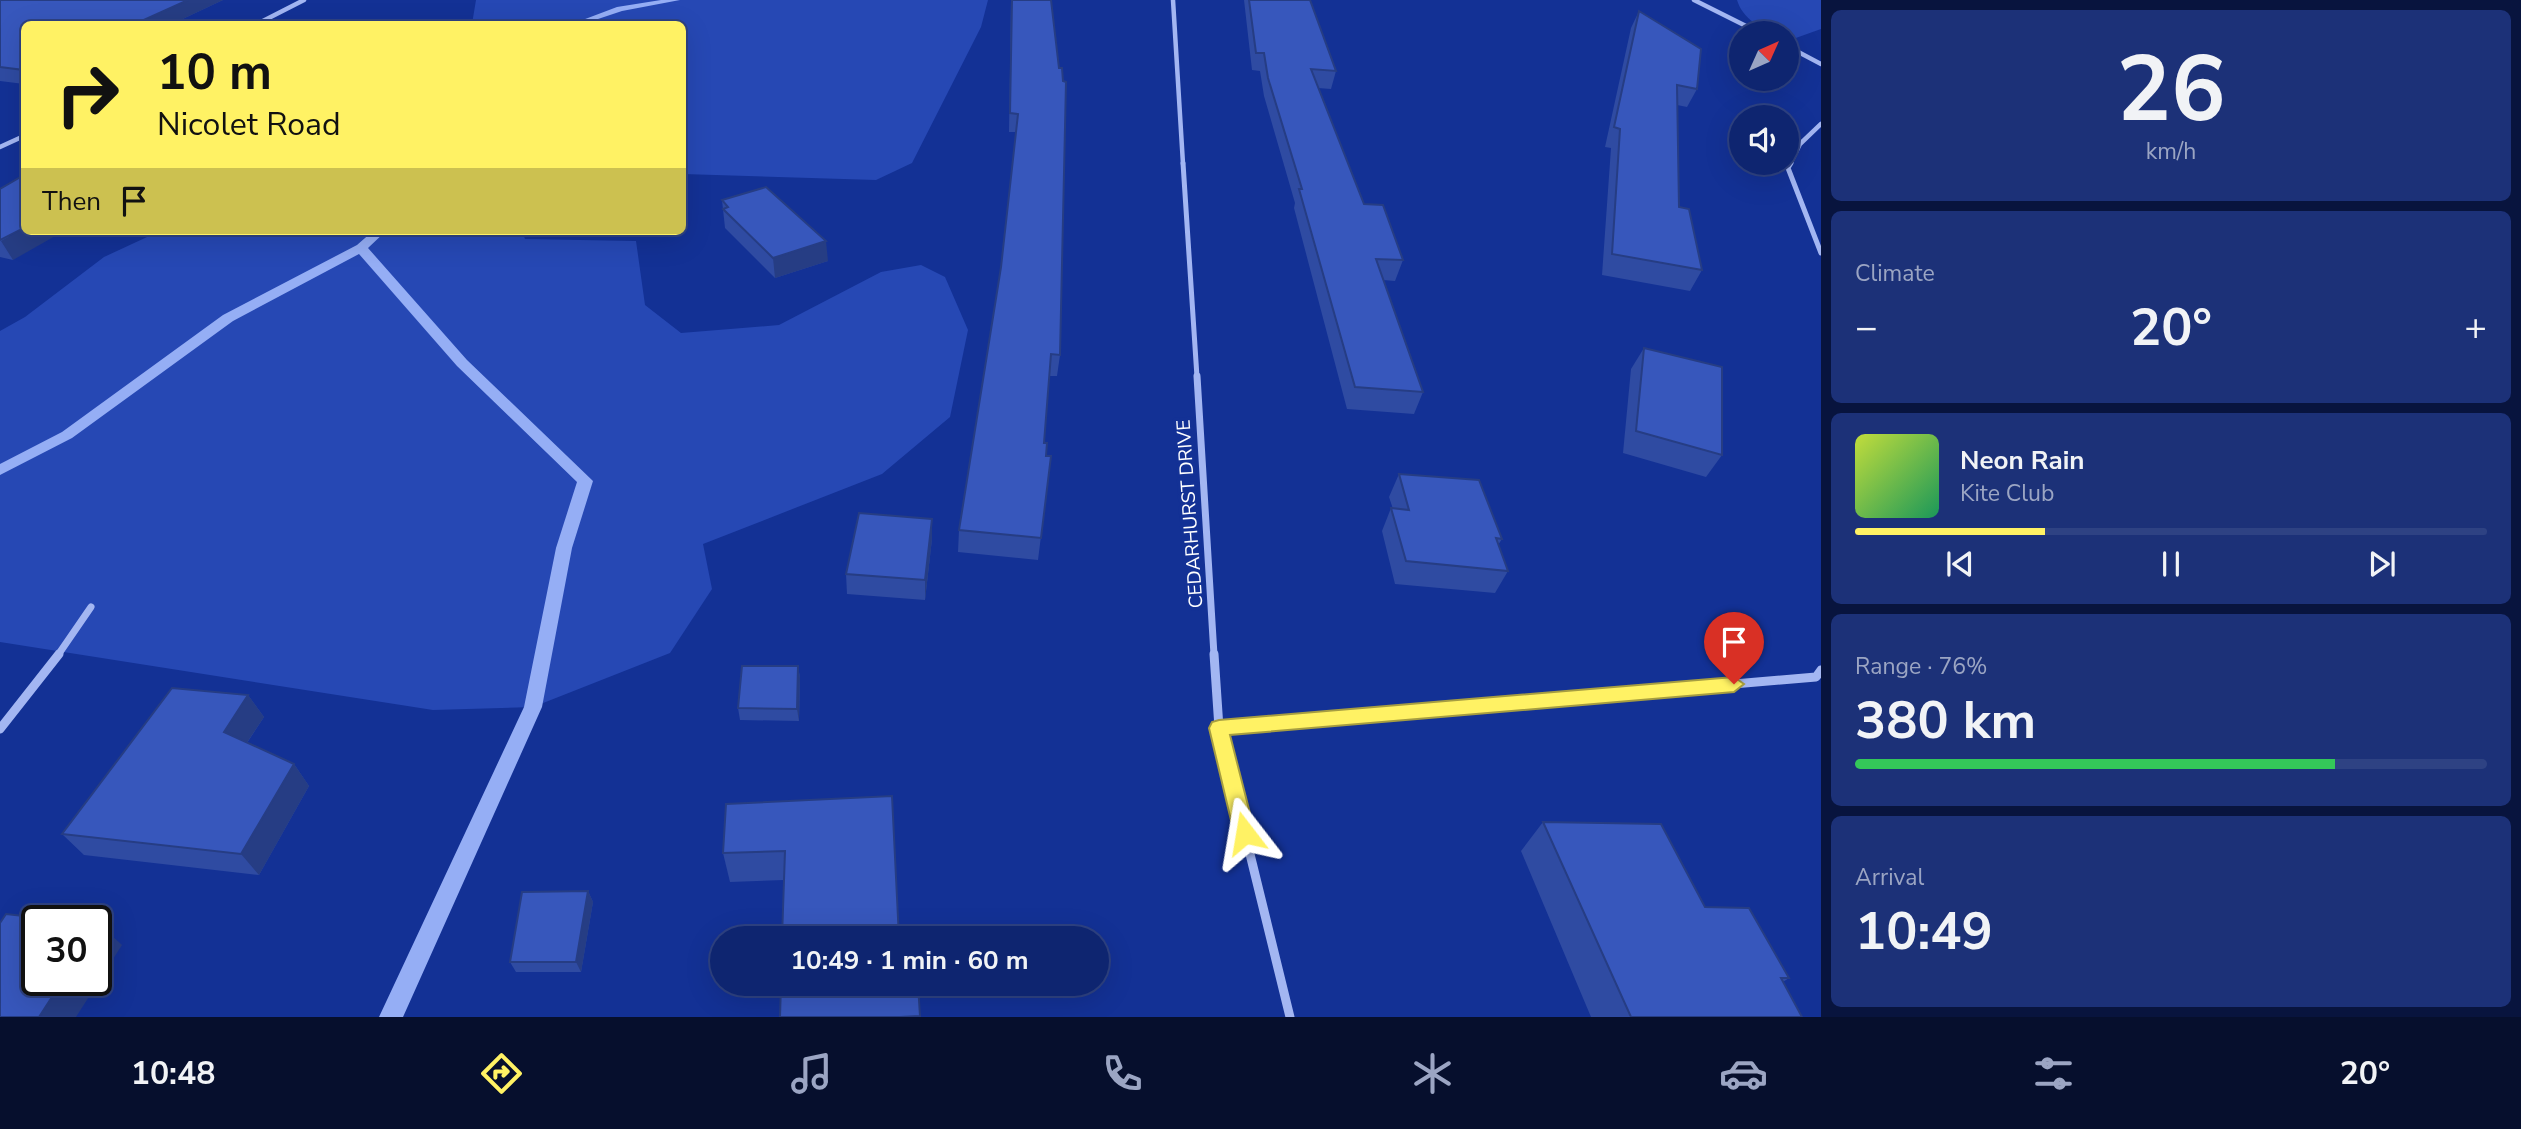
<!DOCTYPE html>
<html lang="en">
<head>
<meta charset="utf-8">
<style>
	body { margin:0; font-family:"Nunito Sans",sans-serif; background:#1c3178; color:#f1f3f6; height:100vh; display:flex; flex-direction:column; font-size:26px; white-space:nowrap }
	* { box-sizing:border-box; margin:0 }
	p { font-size:23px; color:#9ba5c3 }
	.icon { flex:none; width:38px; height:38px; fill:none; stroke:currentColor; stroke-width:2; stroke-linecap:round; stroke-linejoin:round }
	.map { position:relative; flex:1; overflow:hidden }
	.sheet { display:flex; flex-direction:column; gap:10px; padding:10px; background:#08143e; width:700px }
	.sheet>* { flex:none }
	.guide { position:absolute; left:21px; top:21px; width:665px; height:214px; border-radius:10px; box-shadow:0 7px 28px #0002,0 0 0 2px #2e4283; background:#fff264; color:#111; overflow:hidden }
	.needle { width:46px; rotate:45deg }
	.fabs { position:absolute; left:1729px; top:21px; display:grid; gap:14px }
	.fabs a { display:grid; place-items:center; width:70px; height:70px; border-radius:50%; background:#0e2570; box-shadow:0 7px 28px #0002,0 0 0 2px #2e4283; font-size:35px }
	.speed { position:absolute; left:21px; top:905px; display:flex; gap:14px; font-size:35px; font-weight:700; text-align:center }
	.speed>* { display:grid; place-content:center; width:91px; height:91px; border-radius:50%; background:#0e2570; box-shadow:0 7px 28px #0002,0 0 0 2px #2e4283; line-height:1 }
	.speed .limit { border:4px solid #111; border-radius:10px; background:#fff; color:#111 }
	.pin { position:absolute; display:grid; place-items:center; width:60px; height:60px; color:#fff; margin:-72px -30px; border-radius:50% 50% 50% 0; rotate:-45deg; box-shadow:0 0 7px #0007 }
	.pin .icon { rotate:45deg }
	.me { position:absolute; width:77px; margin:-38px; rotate:346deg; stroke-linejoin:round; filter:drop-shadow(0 0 5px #0008) }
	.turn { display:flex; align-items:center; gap:24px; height:147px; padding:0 21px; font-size:32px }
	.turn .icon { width:91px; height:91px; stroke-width:2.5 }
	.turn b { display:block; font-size:49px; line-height:60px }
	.then { display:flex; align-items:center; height:66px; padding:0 21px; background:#0003; gap:14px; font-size:26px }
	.big { font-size:52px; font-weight:700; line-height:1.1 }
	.sheet .widget { flex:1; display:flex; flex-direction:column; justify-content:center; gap:10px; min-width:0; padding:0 24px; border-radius:10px; background:#1c3178 }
	.sheet .dial { align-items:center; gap:0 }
	.dial b { font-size:91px; line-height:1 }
	.song { display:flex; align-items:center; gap:21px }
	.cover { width:84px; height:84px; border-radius:10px; background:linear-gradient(135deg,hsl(70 70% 55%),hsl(150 70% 35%)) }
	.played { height:7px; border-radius:4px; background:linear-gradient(90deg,#fff264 30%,#2e4283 30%) }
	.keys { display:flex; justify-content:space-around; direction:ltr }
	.heat { display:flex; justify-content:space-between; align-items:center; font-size:38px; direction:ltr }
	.charge { height:10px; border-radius:5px; background:linear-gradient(90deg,#34c759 76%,#2e4283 0) }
	.trip { position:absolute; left:710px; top:926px; width:399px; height:70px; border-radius:35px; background:#0e2570; box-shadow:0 7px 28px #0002,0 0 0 2px #2e4283; font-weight:700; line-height:70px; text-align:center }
	.dock { display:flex; height:112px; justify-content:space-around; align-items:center; background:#060f2d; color:#9ba5c3 }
	.dock .icon { width:49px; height:49px }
	.dock .current { color:#fff264 }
	.dock b { font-size:32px; color:#f1f3f6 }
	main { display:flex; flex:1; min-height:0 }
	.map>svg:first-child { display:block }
</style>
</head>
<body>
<main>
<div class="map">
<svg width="1821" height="1017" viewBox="0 0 1821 1017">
	<rect width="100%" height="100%" fill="#133195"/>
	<g fill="#2648b4">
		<path d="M 476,0 L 988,0 L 981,27 L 912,163 L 876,180 L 683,174 L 682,24 L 472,24 Z"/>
		<path d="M 1737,0 L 1821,0 L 1821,29 L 1793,39 L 1787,37 L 1787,33 C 1765,33 1743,20 1737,0 Z"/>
		<path d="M 160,231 L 522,231 L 525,239 L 636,241 L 645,305 L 681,333 L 779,325 L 881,272 L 921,265 L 945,277 L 968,330 L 950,417 L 882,474 L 703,544 L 712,589 L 670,653 L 533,707 L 433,710 L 0,642 L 0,331 L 25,317 L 104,257 Z"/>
	</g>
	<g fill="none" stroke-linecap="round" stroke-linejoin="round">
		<g fill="#95aef5" fill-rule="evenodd">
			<path d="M 661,0 L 680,0 L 622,11 L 583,24 L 572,24 L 617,7 Z"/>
			<path d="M 373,231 L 386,231 L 368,248 L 467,360 L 593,481 L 572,548 L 542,707 L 403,1017 L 379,1017 L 524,707 L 556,548 L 577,482 L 457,366 L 359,254 L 233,321 L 72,438 L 0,475 L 0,464 L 62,432 L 223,315 L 357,245 Z"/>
		</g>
		<g stroke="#a3b6f2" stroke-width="4.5">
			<path d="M 1173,0 L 1183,164"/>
			<path d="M 1694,0 L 1760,33"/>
			<path d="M 257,24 L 304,0"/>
			<path d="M 1787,46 L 1821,64"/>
			<path d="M 0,147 L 24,136"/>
			<path d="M 1790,164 L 1800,144 L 1821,124"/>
		</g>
		<g stroke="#a3b6f2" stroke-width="5">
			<path d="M 1183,163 L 1197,377"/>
			<path d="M 1791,163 L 1788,168 L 1821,253"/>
		</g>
		<g stroke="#a3b6f2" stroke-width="7">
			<path d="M 1197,376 L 1214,655"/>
			<path d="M 58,655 L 91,607"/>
		</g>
		<g stroke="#a3b6f2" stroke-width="9">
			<path d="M 1214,654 L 1219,728 L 1290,1017"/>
			<path d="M 1219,728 L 1816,677 L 1821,670"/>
			<path d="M 0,729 L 59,654"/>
		</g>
	</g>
	<g fill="#2f4ba2">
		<path d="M 0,0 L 223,0 L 172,24 L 24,24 L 24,84 L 0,81 Z"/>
		<path d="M 1011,0 L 1051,0 L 1060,355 L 1057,376 L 1049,376 L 1044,443 L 1046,456 L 1051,456 L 1038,560 L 958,552 L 959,530 L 1001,267 L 1016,132 L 1009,132 Z"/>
		<path d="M 1244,0 L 1310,0 L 1336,71 L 1331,89 L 1318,88 L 1364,204 L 1403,260 L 1395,281 L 1383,280 L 1423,392 L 1414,414 L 1347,409 L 1294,208 L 1295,203 L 1264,96 L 1260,71 L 1252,70 Z"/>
		<path d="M 1639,11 L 1697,89 L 1687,107 L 1677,105 L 1679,207 L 1702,270 L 1690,291 L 1602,275 L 1611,148 L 1605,147 L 1631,28 Z"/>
		<path d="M 0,189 L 13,260 L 0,257 Z"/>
		<path d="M 722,200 L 828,261 L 775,278 L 725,228 Z"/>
		<path d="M 1644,348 L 1722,455 L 1706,477 L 1623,453 L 1631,369 Z"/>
		<path d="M 1399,474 L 1502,539 L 1498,545 L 1508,571 L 1495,593 L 1395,584 L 1382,531 L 1391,508 L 1393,509 L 1389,497 Z"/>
		<path d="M 932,519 L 932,539 L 925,600 L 847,594 L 846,574 Z"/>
		<path d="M 798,666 L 800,678 L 799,721 L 740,720 L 738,708 Z"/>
		<path d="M 248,695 L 264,717 L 247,743 L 294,764 L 309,786 L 259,875 L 84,855 L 62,834 Z"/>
		<path d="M 892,796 L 784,880 L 730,882 L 723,853 Z"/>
		<path d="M 1543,822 L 1705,907 L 1789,978 L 1783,982 L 1802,1017 L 1591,1017 L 1521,851 Z"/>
		<path d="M 588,891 L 593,902 L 581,972 L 516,972 L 510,962 Z"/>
	</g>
	<g fill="#263d84">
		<path d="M 188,0 L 223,0 L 172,24 L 135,24 Z"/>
		<path d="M 24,228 L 24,231 L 64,231 L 13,260 L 1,241 Z"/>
		<path d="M 826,241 L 828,261 L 775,278 L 773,258 Z"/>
		<path d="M 932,519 L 932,539 L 925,600 L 925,580 Z"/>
		<path d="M 798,666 L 800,678 L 799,721 L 797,709 Z"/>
		<path d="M 248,695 L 264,717 L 240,753 L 224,732 Z"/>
		<path d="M 294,764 L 309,786 L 259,875 L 241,854 Z"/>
		<path d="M 588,891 L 593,902 L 581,972 L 576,962 Z"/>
		<path d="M 100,925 L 122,945 L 76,1017 L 39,1017 L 63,980 L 96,980 L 96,931 Z"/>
	</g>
	<g fill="#3757bc" stroke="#263d84" stroke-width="2">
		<path d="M 0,0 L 188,0 L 135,24 L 24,24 L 24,70 L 0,67 Z"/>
		<path d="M 1012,0 L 1051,0 L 1059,68 L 1062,68 L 1063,81 L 1066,82 L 1060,355 L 1051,354 L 1044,443 L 1047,443 L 1046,456 L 1051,456 L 1041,538 L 959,530 L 1001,267 L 1018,114 L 1010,113 Z"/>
		<path d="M 1249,0 L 1310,0 L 1336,71 L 1311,69 L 1364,204 L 1383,205 L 1403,260 L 1376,259 L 1423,392 L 1355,387 L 1299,189 L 1302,189 L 1268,78 L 1264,53 L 1256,53 Z"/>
		<path d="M 1639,11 L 1701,49 L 1697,89 L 1677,85 L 1679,207 L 1689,209 L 1702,270 L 1612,254 L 1620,129 L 1614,127 Z"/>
		<path d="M 24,175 L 24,228 L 0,240 L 0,189 Z"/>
		<path d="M 766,187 L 826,241 L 773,258 L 723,209 L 728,207 L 722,200 Z"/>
		<path d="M 1644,348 L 1722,367 L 1722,455 L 1636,431 Z"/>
		<path d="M 1399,474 L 1479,480 L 1502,539 L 1496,538 L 1508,571 L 1406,561 L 1391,508 L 1409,510 Z"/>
		<path d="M 859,513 L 932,519 L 925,580 L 846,574 Z"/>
		<path d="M 742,666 L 798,666 L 797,709 L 738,708 Z"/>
		<path d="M 172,688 L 248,695 L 224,732 L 294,764 L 241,854 L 62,834 Z"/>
		<path d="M 892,796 L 899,938 L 782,938 L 785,851 L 723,853 L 726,804 Z"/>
		<path d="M 1543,822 L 1661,824 L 1705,907 L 1749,908 L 1789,978 L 1781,978 L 1802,1017 L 1631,1017 Z"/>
		<path d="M 588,891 L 576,962 L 510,962 L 522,892 Z"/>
		<path d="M 6,914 L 59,920 L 37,920 L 37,980 L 63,980 L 39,1017 L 0,1017 L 0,923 Z"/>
		<path d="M 781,984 L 918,984 L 920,1016 L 900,1017 L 780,1017 Z"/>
	</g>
	<path fill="#fff264" stroke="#a69d41" stroke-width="2" d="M 1734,677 L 1744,684 L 1734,692 L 1230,735 L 1255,833 L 1252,840 L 1245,843 L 1237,840 L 1234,833 L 1209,728 L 1212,722 L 1219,720 Z"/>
	<g text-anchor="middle" stroke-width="7" stroke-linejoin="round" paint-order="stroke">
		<g font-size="19" fill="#fff" stroke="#133195">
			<text transform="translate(1189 514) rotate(-94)" y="7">CEDARHURST DRIVE</text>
		</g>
	</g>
</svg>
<div class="fabs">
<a><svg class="needle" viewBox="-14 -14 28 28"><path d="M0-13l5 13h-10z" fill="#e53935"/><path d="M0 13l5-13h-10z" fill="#9ba5c3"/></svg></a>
<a><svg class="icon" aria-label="sound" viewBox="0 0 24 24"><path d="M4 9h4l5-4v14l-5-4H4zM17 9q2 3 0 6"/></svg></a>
</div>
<div class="speed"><div class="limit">30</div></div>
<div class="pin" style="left:1734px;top:684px;background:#d93025"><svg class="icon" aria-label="arrive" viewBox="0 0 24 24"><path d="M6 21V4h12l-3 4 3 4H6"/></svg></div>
<svg class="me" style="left:1245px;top:833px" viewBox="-20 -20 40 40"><path d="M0-17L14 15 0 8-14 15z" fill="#fff264" stroke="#fff" stroke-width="4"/></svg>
<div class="trip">10:49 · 1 min · 60 m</div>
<div class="guide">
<div class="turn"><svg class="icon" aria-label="right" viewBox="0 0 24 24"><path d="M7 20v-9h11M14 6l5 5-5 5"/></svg><div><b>10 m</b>Nicolet Road</div></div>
<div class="then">Then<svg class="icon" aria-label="arrive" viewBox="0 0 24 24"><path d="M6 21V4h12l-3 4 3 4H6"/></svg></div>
</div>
</div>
<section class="sheet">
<div class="widget dial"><b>26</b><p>km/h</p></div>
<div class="widget"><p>Climate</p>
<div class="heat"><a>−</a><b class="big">20°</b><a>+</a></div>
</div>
<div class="widget">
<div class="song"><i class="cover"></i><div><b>Neon Rain</b><p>Kite Club</p></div></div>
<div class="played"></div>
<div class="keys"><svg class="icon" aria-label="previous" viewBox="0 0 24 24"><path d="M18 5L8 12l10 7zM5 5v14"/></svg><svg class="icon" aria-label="pause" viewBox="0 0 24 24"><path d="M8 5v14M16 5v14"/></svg><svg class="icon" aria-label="next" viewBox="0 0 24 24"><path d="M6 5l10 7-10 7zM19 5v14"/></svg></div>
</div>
<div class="widget"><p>Range · 76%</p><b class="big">380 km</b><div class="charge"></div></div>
<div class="widget"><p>Arrival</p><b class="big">10:49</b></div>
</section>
</main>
<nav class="dock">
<b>10:48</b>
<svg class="icon current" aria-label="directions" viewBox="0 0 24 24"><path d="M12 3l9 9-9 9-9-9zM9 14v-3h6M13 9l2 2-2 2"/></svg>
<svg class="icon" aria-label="music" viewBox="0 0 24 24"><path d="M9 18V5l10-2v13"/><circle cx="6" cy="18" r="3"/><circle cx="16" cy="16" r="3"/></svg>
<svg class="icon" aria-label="phone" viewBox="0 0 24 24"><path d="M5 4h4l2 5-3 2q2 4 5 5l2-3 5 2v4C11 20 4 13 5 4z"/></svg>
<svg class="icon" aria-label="climate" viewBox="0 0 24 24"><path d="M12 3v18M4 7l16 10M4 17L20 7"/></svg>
<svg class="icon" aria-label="car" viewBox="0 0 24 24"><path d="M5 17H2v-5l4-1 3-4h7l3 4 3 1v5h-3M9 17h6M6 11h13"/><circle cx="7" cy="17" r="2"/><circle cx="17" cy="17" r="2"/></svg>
<svg class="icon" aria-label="filters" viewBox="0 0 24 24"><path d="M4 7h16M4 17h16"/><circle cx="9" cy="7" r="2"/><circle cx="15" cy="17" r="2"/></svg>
<b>20°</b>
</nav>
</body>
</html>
